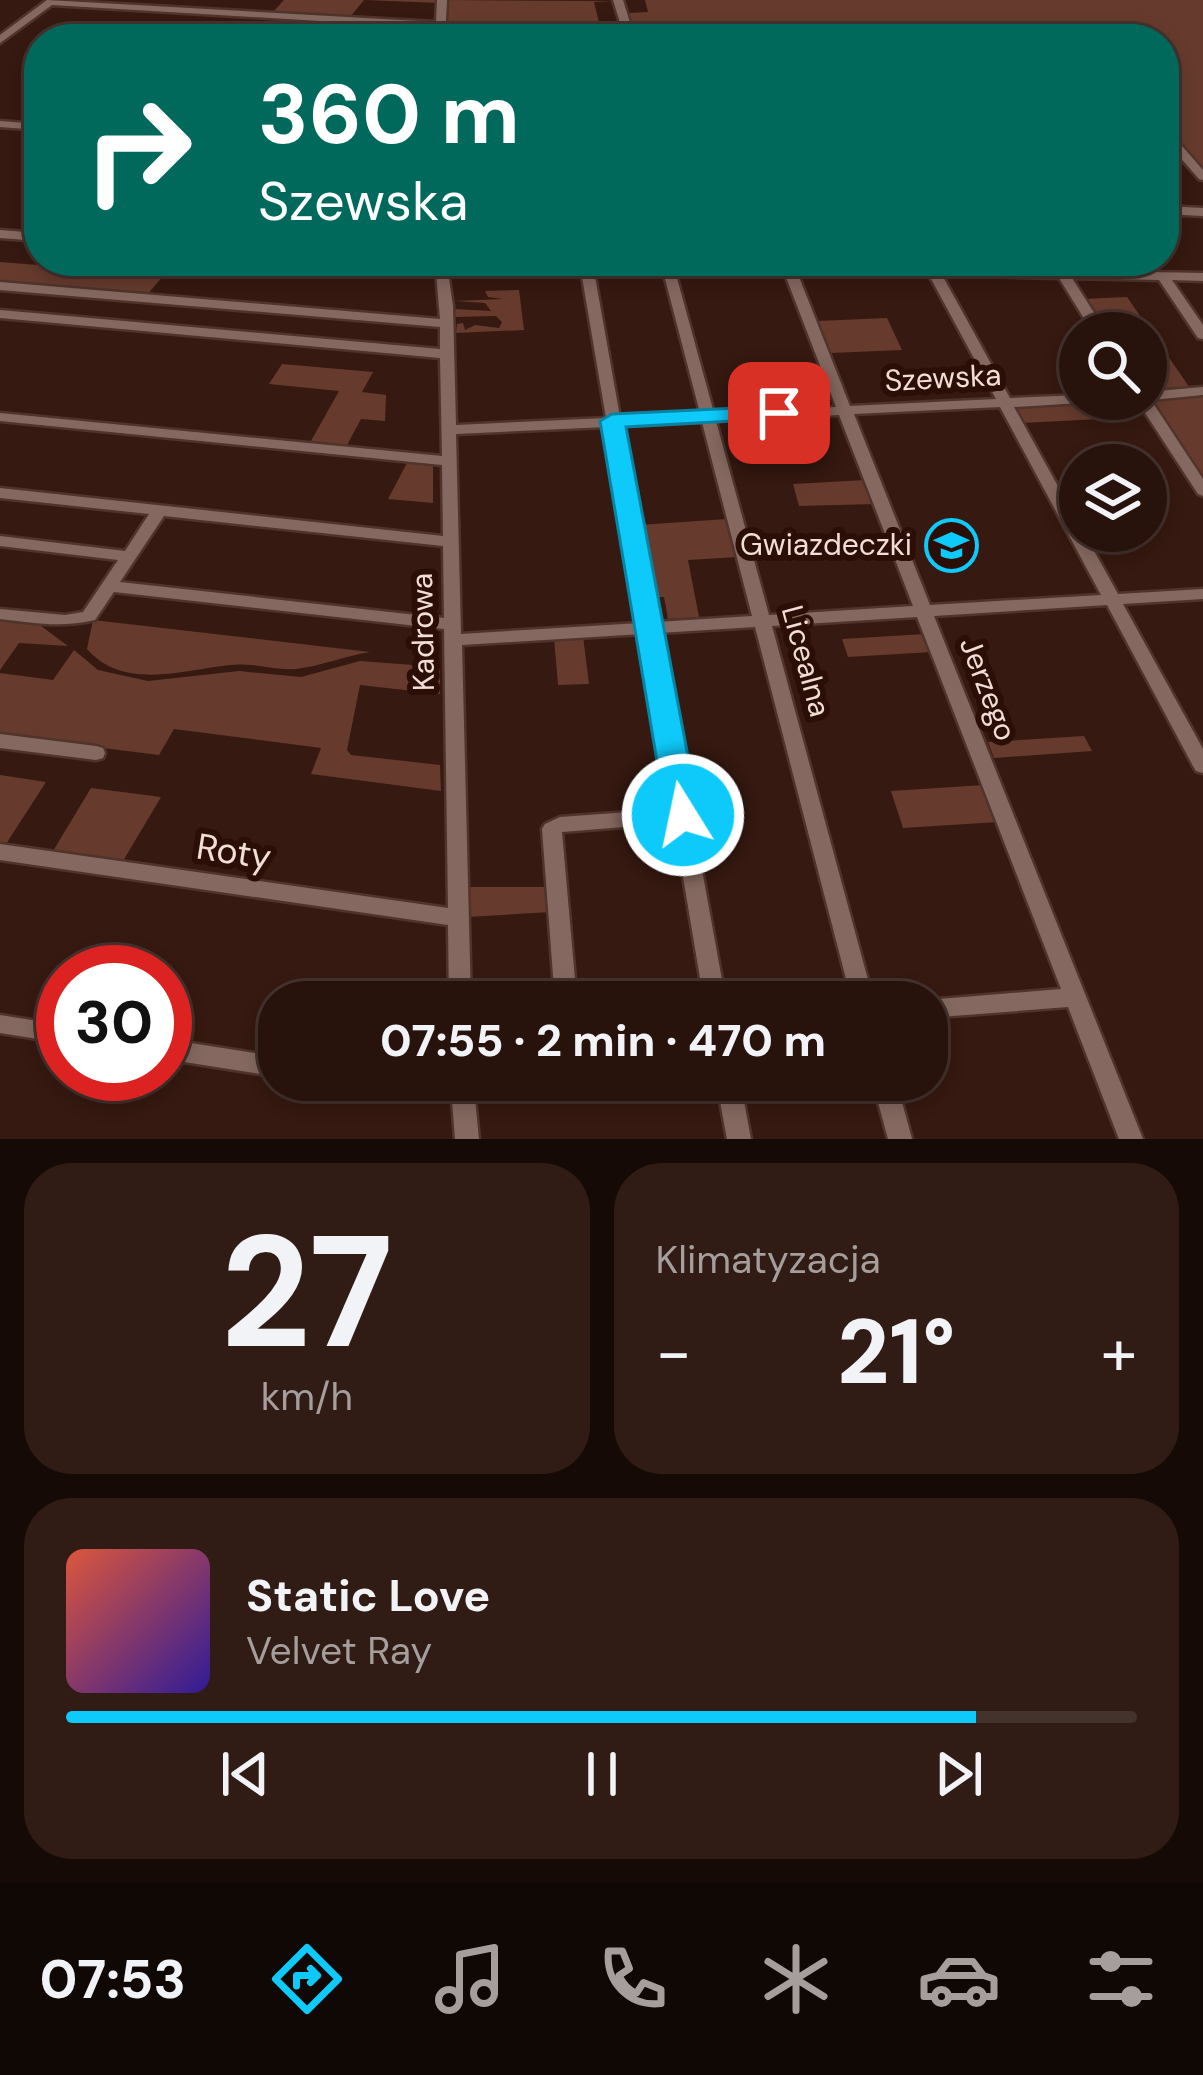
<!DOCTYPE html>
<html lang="pl">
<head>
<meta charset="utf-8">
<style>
	body { margin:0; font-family:"DM Sans",sans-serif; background:#301c15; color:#f1f3f6; height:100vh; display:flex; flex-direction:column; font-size:45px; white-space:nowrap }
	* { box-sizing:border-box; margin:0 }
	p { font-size:39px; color:#a59e9d }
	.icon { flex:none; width:66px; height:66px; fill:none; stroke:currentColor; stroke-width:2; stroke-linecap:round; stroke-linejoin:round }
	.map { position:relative; height:1139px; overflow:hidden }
	.side { display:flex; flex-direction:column; gap:24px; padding:24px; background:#160a07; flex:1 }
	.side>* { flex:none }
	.top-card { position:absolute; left:24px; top:24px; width:1155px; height:252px; border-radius:48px; box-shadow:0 6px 18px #0003,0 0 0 3px #44322d; background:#00695c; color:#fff; overflow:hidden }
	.fabs { position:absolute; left:1059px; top:312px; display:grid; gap:24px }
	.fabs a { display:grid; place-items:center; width:108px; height:108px; border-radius:50%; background:#28130c; box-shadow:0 6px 18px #0003,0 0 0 3px #44322d; font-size:60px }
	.speed { position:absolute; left:36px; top:945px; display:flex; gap:24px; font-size:60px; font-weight:700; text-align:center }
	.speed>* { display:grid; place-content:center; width:156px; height:156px; border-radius:50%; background:#28130c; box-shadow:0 6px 18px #0003,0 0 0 3px #44322d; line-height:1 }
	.speed .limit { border:18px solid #d22; background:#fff; color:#111 }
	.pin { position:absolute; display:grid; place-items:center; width:102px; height:102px; color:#fff; margin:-51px; border-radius:24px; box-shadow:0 6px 18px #0006 }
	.me { position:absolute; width:132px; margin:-66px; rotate:350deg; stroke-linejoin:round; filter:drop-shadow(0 0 9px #0008) }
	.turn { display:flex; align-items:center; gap:42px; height:252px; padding:0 36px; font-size:54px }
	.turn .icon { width:156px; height:156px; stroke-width:2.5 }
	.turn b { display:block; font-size:84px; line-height:102px }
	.big { font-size:90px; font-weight:800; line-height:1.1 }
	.side .card { flex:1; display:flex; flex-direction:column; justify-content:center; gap:18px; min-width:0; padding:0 42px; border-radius:48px; background:#301c15 }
	.side .dial { align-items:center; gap:0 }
	.dial b { font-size:156px; line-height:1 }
	.song { display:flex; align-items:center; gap:36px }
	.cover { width:144px; height:144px; border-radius:18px; background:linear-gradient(135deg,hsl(10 70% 55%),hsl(250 70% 35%)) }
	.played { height:12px; border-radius:6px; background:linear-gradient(90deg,#0ecafa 85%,#44322d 85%) }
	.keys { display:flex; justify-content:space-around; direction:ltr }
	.heat { display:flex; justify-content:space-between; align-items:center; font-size:66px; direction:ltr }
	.side .tiles { flex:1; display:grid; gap:24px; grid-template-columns:1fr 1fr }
	.card:last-child { grid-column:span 2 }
	.trip { position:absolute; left:258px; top:981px; width:690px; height:120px; border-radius:48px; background:#28130c; box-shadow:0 6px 18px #0003,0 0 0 3px #44322d; font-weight:800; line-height:120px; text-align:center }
	.dock { display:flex; height:192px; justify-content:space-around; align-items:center; background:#100805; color:#a59e9d }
	.dock .icon { width:84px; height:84px }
	.dock .selected { color:#0ecafa }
	.dock b { font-size:54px; color:#f1f3f6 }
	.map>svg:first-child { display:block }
</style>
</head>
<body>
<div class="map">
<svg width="1203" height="1139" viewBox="0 0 1203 1139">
	<rect width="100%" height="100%" fill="#361910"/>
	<g fill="#663b2d">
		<path d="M 284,0 L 440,0 L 440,3 L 364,0 L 350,17 L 272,13 Z"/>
		<path d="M 443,0 L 615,1 L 594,2 L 603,39 L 446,39 Z"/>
		<path d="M 645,0 L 1203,0 L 1203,172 L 1164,131 L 1164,39 L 635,39 L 628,13 L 648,12 Z"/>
		<path d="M 0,262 L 164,275 L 146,296 L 0,283 Z"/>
		<path d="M 519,290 L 524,330 L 456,333 L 457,324 L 463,323 L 465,330 L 475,325 L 499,328 L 502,322 L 496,316 L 455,317 L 455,309 L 491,311 L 485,303 L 455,301 L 503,299 L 488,297 L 485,291 Z"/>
		<path d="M 1127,297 L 1190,388 L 1146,389 L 1146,333 L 1106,333 L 1083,299 Z"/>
		<path d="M 887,318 L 902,350 L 831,353 L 817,321 Z"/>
		<path d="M 282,364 L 373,372 L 362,392 L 386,395 L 385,421 L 361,419 L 347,445 L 311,441 L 339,391 L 269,384 Z"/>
		<path d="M 1203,394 L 1203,482 L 1149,398 Z"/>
		<path d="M 1091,403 L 1100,419 L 1022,423 L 1012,406 Z"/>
		<path d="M 407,463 L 433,466 L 433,503 L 388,499 Z"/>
		<path d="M 866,480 L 876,504 L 799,506 L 793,484 Z"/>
		<path d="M 727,519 L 737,557 L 688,560 L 699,617 L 668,619 L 664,597 L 651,597 L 639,525 Z"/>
		<path d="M 0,617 L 33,620 L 68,646 L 19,643 L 0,670 Z"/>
		<path d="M 93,620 L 370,652 C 345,656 321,666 296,669 C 275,671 252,662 230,665 C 183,670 124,691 87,649 Z"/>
		<path d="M 925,634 L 932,652 L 848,657 L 842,639 Z"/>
		<path d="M 583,636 L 589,684 L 558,685 L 554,638 Z"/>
		<path d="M 74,650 L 98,670 L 148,681 L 239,671 L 301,677 L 360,661 L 440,667 L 440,694 L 360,685 L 347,750 L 351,755 L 440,765 L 441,791 L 311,774 L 321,748 L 174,729 L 159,755 L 0,735 L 0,673 L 53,680 Z"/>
		<path d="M 1084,736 L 1092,751 L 994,758 L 988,742 Z"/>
		<path d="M 0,775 L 46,782 L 6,844 L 0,843 Z"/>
		<path d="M 984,785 L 998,822 L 903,828 L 891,791 Z"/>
		<path d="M 91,788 L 161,797 L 123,861 L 53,851 Z"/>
		<path d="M 468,887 L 547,887 L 550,912 L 468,917 Z"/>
	</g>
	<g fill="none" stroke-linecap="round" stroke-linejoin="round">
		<defs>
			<g id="minor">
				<path d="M 47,0 L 436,22 L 437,0 L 447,0 L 445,39 L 435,39 L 436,28 L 52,5 L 0,43 L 0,35 Z"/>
				<path d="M 613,0 L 623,0 L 635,39 L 625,39 Z"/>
				<path d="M 0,121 L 39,124 L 39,130 L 0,127 Z"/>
				<path d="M 1164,129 L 1168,130 L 1203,170 L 1203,180 L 1199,179 L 1164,139 Z"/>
				<path d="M 1164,206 L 1203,208 L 1203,216 L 1164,214 Z"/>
				<path d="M 0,230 L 39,233 L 39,241 L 0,238 Z"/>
				<path d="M 331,261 L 426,264 L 435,264 L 435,261 L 447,261 L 448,264 L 580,264 L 580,261 L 592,261 L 593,264 L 781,264 L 780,261 L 792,261 L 794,265 L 925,267 L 931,263 L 938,268 L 1203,273 L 1203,281 L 1172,280 L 1203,325 L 1203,339 L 1198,338 L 1159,280 L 1072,278 L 1107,333 L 1093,333 L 1059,278 L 942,275 L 1010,398 L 1080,395 L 1080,399 L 1087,399 L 1080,403 L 1014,407 L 1080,526 L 1080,531 L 1083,531 L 1118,594 L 1203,589 L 1203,599 L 1123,604 L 1203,749 L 1203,773 L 1196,771 L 1193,766 L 1107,605 L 934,616 L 1143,1139 L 1119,1139 L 1068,1007 L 927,1018 L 927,1002 L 921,1002 L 927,1000 L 1061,989 L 917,617 L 772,626 L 874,1002 L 852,1002 L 755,627 L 659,633 L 726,1002 L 704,1002 L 674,823 L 562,832 L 577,1002 L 555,1002 L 542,829 L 545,824 L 560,817 L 671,809 L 642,634 L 462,645 L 471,1002 L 449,1002 L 448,925 L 0,860 L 0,844 L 448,908 L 444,629 L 114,592 L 95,620 C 60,628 35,623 0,619 L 0,609 L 65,615 L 83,612 L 118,560 L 0,546 L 0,536 L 125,551 L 149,514 L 0,498 L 0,488 L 443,536 L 442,465 L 0,421 L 0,413 L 442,456 L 440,358 L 0,318 L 0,310 L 440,349 L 440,327 L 0,290 L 0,282 L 440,319 L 436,272 L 337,265 ZM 581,271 L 606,418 L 456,425 L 453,306 L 448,272 ZM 594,271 L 663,271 L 700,413 L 620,417 ZM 675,271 L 784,272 L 836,407 L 714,413 ZM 797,272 L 929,275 L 996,399 L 850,406 ZM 1000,407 L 1101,595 L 930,605 L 854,414 ZM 839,415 L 913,606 L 769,615 L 716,421 ZM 702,422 L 752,616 L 657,622 L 622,426 ZM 607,427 L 640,623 L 461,634 L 456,434 ZM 164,516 L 443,546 L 444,618 L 120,582 Z"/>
				<path d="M 1203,387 L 1203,395 L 1151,400 L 1203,479 L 1203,496 L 1198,494 L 1136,399 L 1146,399 L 1146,392 Z"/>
				<path d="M 0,734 L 96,746 L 103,748 L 105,753 L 103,758 L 96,760 L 0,748 Z"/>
				<path d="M 0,1015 L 63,1025 L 63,1043 L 0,1033 Z"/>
				<path d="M 165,1039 L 279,1057 L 279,1077 L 165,1059 Z"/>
				<path d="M 351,1080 L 517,1080 L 513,1087 L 475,1099 L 479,1139 L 455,1139 L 452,1101 L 363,1090 L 355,1087 Z"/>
				<path d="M 716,1080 L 740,1080 L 751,1139 L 727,1139 Z"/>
				<path d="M 872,1080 L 896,1080 L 912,1139 L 888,1139 Z"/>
			</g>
		</defs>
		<use href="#minor" stroke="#50342c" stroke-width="5"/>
		<use href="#minor" fill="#856960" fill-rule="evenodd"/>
	</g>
	<path fill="#0ecafa" stroke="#0983a2" stroke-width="3" d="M 779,406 L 791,413 L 788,418 L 626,427 L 699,815 L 694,824 L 671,824 L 666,815 L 600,421 L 612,414 Z"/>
	<defs>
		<symbol id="school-ring" viewBox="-11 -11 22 22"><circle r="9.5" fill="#2b0f07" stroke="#0ecafa" stroke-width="1.5"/><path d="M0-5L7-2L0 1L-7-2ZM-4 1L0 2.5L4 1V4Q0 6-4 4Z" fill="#0ecafa"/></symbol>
	</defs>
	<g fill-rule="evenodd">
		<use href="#school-ring" x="922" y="516" width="59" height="59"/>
	</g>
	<g text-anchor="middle" stroke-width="12" stroke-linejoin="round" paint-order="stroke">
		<g font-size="30" fill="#f2ddd7" stroke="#2b0f07">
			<text transform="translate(943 378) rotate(-3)" y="10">Szewska</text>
			<text transform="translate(423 632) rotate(-91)" y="10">Kadrowa</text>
			<text transform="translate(806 661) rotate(75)" y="10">Licealna</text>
			<text transform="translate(988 689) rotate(69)" y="10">Jerzego</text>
		</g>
		<g font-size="30" fill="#f2ddd7" stroke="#2b0f07" text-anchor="end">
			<text x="912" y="555">Gwiazdeczki</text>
		</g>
		<g font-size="36" fill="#f2ddd7" stroke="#2b0f07">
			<text transform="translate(234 851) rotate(9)" y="13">Roty</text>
		</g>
	</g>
</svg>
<div class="fabs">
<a><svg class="icon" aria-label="search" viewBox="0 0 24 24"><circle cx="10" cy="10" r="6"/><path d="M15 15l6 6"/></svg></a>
<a><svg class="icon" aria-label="layers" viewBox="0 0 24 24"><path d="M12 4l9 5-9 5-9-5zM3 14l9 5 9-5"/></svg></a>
</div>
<div class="speed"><div class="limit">30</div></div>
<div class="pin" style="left:779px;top:413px;background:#d93025"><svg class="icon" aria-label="arrive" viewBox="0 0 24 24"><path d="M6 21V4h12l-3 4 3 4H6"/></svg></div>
<svg class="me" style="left:683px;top:815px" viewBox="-20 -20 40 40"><circle r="17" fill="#0ecafa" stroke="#fff" stroke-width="3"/><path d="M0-11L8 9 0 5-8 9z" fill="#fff"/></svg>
<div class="trip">07:55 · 2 min · 470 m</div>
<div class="top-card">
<div class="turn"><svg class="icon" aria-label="right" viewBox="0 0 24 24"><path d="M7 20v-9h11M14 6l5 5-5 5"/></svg><div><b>360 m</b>Szewska</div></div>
</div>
</div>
<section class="side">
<div class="tiles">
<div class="card dial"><b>27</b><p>km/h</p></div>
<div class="card"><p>Klimatyzacja</p>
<div class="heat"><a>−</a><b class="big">21°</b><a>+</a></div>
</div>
<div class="card">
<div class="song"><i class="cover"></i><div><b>Static Love</b><p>Velvet Ray</p></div></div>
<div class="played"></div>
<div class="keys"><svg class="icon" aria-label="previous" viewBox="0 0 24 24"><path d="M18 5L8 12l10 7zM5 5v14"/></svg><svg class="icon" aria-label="pause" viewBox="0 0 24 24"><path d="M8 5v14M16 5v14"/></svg><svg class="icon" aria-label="next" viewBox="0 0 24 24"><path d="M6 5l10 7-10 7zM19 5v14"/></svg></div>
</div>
</div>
</section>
<nav class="dock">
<b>07:53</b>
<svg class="icon selected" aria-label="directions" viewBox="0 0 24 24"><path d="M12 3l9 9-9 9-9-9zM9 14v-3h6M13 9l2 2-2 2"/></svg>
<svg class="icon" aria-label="music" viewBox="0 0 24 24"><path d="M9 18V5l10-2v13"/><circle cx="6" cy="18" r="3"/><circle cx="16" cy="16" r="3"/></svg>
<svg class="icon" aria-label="phone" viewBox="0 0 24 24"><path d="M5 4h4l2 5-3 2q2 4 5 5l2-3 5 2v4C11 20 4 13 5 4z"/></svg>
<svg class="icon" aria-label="climate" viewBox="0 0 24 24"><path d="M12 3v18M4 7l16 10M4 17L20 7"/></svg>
<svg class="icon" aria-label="car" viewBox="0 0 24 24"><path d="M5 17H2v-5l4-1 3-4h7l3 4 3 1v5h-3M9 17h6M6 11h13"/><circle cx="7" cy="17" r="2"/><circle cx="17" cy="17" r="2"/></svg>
<svg class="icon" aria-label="filters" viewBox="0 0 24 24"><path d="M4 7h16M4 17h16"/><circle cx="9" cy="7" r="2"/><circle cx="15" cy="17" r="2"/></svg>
</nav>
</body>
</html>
